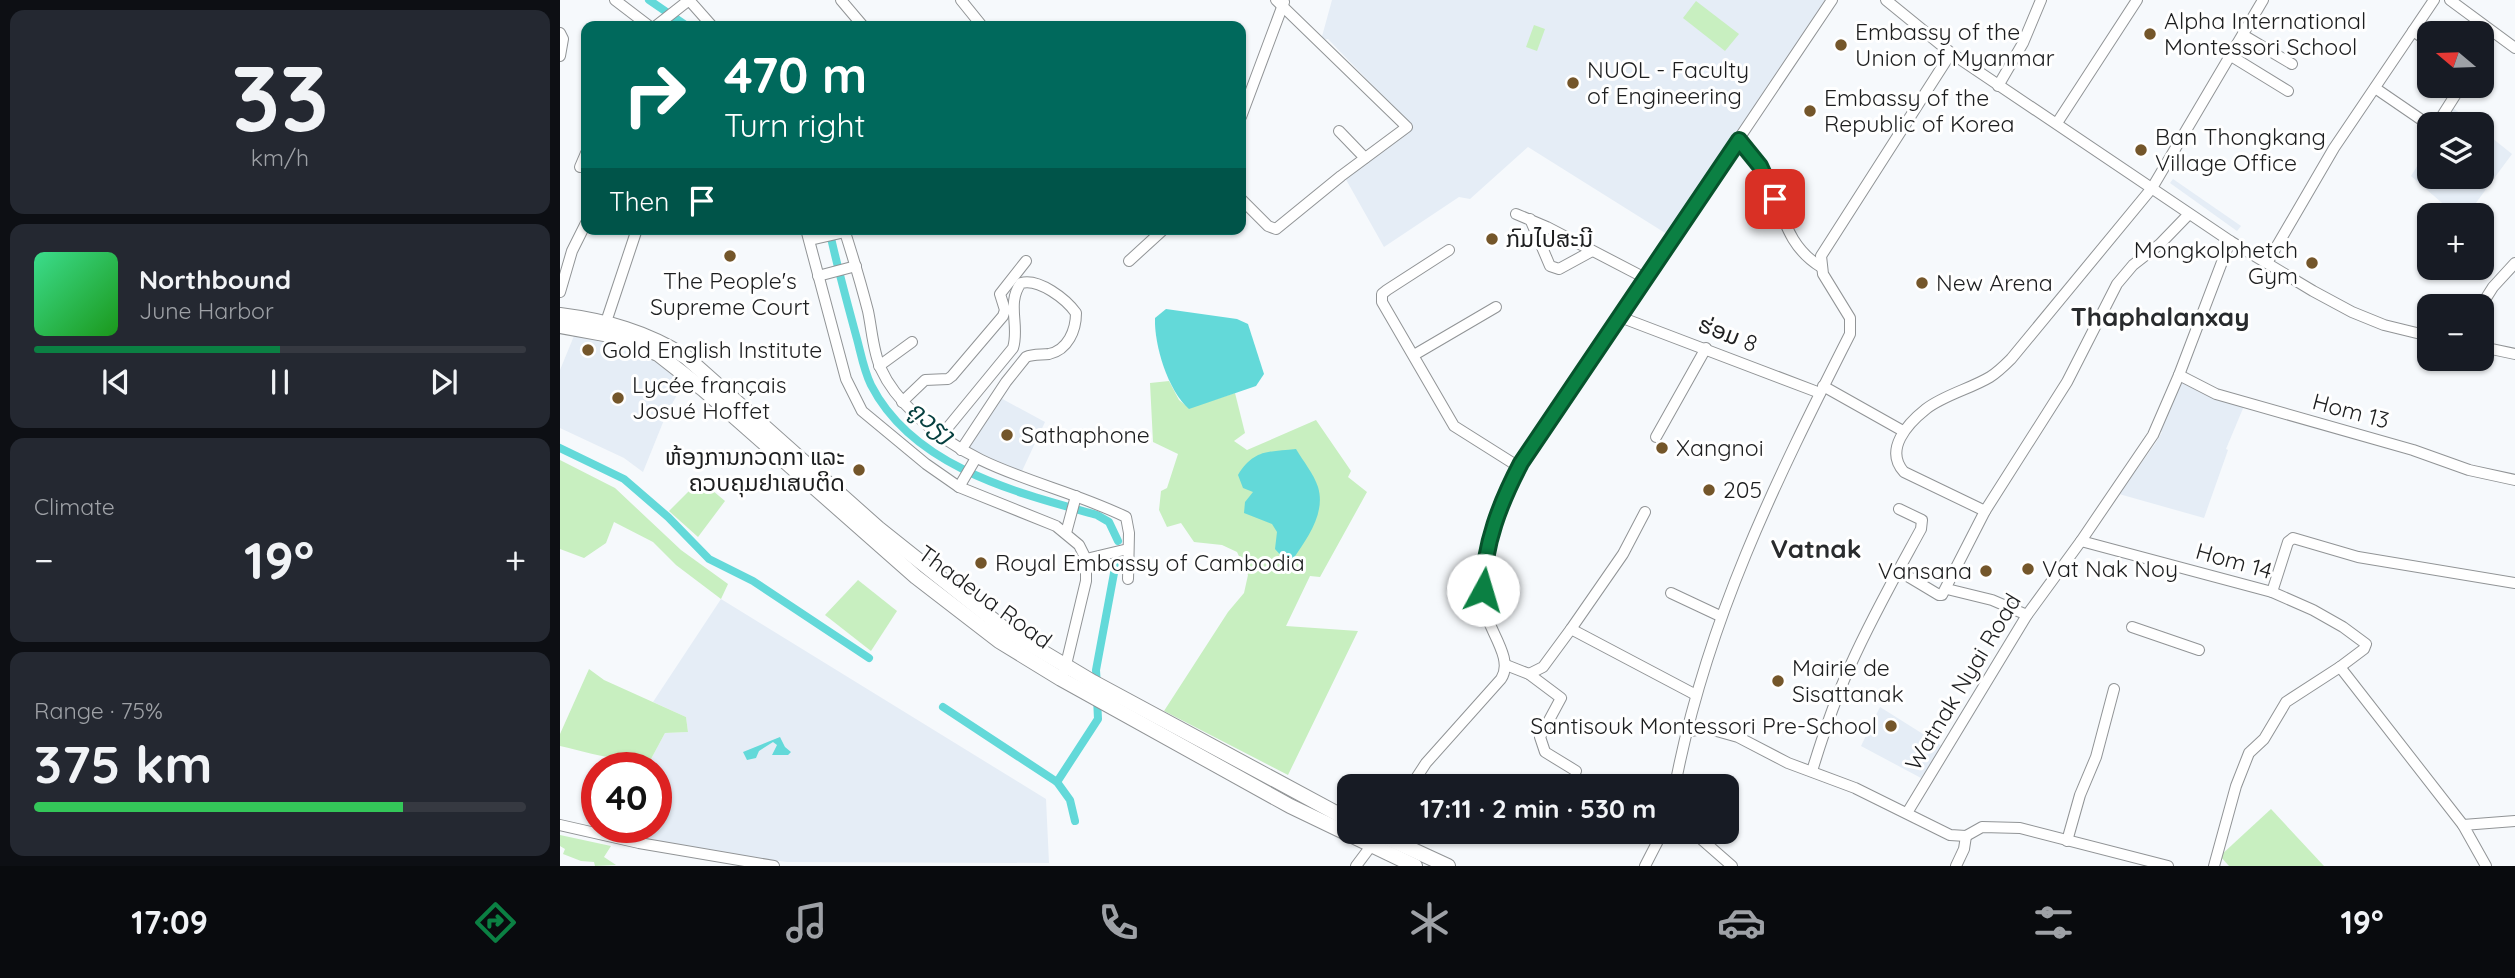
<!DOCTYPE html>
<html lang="en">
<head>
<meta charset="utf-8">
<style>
	body { margin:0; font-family:Quicksand,"Noto Sans Lao",sans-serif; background:#242831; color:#f1f3f6; height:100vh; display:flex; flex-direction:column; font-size:26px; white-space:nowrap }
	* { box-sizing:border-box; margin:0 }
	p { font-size:23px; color:#9ea1a6 }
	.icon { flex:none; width:38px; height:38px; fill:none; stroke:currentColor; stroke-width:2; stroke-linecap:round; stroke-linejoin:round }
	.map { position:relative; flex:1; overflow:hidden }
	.panel { display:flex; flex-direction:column; gap:10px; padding:10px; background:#0d0f14; width:560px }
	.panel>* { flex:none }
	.banner { position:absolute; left:21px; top:21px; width:665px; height:214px; border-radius:14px; box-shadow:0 2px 5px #0004; background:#00695c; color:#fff; overflow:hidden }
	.needle { width:46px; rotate:289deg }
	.fabs { position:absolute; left:1857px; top:21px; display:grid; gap:14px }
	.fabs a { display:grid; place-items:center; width:77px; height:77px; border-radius:14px; background:#171b24; box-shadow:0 2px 5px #0004; font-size:35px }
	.speed { position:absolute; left:21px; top:752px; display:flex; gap:14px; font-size:35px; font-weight:700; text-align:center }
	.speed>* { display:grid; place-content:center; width:91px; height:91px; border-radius:50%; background:#171b24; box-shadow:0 2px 5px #0004; line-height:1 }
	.speed .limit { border:10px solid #d22; background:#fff; color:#111 }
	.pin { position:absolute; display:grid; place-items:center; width:60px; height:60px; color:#fff; margin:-30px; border-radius:14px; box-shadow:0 4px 10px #0006 }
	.me { position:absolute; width:77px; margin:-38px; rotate:6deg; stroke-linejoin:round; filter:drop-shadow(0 0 5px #0008) }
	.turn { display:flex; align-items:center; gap:24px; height:147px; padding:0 28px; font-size:32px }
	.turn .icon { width:91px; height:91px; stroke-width:2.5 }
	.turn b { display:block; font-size:49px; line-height:60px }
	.then { display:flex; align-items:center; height:66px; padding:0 28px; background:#0003; gap:14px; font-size:26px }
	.big { font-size:52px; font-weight:800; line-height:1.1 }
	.panel .widget { flex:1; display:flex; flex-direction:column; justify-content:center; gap:10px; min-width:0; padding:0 24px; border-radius:14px; background:#242831 }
	.panel .dial { align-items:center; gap:0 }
	.dial b { font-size:91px; line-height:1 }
	.song { display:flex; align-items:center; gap:21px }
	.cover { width:84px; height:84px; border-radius:10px; background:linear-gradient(135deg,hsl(150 70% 55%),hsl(120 70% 35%)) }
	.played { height:7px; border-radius:4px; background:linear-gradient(90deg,#0b8043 50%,#363941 50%) }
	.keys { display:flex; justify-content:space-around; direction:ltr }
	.heat { display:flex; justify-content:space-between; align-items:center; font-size:38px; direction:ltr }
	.charge { height:10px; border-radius:5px; background:linear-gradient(90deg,#34c759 75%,#363941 0) }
	.trip { position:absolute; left:777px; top:774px; width:402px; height:70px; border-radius:14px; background:#171b24; box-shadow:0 2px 5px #0004; font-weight:800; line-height:70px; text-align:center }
	.tab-bar { display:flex; height:112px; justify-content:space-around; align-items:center; background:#090b0e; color:#9ea1a6 }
	.tab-bar .icon { width:49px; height:49px }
	.tab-bar .active { color:#0b8043 }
	.tab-bar b { font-size:32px; color:#f1f3f6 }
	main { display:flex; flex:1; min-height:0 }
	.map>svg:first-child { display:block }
</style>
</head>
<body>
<main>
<section class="panel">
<div class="widget dial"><b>33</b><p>km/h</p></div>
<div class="widget">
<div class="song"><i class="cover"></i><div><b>Northbound</b><p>June Harbor</p></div></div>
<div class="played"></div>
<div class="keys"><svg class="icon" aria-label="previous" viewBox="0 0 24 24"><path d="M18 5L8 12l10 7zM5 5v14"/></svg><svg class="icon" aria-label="pause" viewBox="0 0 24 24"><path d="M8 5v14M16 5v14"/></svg><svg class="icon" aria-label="next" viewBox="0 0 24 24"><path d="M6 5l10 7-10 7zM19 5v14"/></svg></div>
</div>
<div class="widget"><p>Climate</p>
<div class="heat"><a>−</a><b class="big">19°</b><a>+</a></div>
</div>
<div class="widget"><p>Range · 75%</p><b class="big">375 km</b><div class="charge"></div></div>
</section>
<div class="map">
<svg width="1955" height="866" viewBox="0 0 1955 866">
	<rect width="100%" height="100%" fill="#f6f9fc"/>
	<g fill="#e5edf6">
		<path d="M 772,0 L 1269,0 L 1110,236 L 968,147 L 910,199 L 899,197 L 824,247 L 784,176 L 852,126 L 768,39 L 761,40 Z"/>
		<path d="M 1893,108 L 1914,124 L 1883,124 Z"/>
		<path d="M 1922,130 L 1952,154 L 1907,215 L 1896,215 L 1851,176 L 1869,147 L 1869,177 L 1922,177 Z"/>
		<path d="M 1613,179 L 1681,226 L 1677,231 L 1610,183 Z"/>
		<path d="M 16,331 L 87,353 L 125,380 L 106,415 L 83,472 L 64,458 L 0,428 L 0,370 Z"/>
		<path d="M 1620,382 L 1684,406 L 1666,449 L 1668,450 L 1644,518 L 1559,494 L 1595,444 L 1602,432 L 1597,429 Z"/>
		<path d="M 437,396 L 485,422 L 462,471 L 447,469 L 408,449 Z"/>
		<path d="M 161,599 L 486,799 L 489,863 L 227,862 L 156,853 L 45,829 L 96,828 L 96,768 L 66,768 L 77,757 L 91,759 L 105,733 L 128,732 L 126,717 L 93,702 Z"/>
		<path d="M 1320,707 L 1382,746 L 1361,778 L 1301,746 Z"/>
	</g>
	<g fill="#c8efc0">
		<path d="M 1136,1 L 1179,34 L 1165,51 L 1123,18 Z"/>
		<path d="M 974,25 L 985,29 L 977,51 L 966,47 Z"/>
		<path d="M 609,381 L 619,400 L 629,408 L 675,393 L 685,433 L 674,441 L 687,450 L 756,420 L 791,471 L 788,477 L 807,492 L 760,577 L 750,576 L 726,626 L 798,631 L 728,775 L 604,711 L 668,612 L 684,593 L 688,575 L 677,552 L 662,545 L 634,542 L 621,523 L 607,527 L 599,510 L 601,491 L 607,488 L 618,454 L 593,442 L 590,383 Z"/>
		<path d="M 0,460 L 55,488 L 121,550 L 168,584 L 161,599 L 116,565 L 93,542 L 54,522 L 46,543 L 24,558 L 0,549 Z"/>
		<path d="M 140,480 L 165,501 L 138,537 L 109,511 Z"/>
		<path d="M 298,580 L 337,611 L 311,651 L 265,615 Z"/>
		<path d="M 29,669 L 44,680 L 126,717 L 128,732 L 105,733 L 91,759 L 86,762 L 77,757 C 52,762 25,751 0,746 L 0,734 Z"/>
		<path d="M 1711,809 L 1764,866 L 1669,866 L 1660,856 Z"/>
		<path d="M 0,835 L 51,846 L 44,857 L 56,865 L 35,866 L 34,862 L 21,861 L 3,854 L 5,849 L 0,846 Z"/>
	</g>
	<g fill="#63d9d9">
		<path d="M 606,309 L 677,319 L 688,324 L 704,374 L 696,386 L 629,409 C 608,391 594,345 595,318 Z"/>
		<path d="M 736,449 C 743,461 754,474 758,487 C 766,513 747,539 733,559 L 724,559 L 715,549 L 717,532 L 712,524 L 684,513 L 685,502 L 693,492 L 683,488 L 678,475 C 694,449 709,452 736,449 Z"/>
		<path d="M 220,737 L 225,747 L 231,752 L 228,755 L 212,755 L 217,745 L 213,742 L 199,751 L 196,758 L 187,760 L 183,752 Z"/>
	</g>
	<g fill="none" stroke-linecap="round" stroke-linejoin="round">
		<g stroke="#63d9d9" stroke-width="8">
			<path d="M 89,0 L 127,26"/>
			<path d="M 269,229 C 277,266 287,302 297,339 C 301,354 304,371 311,385 C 353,467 455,492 537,515 L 549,522 L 558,541"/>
			<path d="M 0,448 L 64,479 L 108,517 L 149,559 L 193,581 L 309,658"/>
			<path d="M 537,686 L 536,670 L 557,557"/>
			<path d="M 383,707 L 497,782 L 510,800 L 515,821"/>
			<path d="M 497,782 L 538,719 L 537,698"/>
		</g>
		<defs>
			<g id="minor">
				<path d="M 55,0 L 89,26"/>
				<path d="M 281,0 L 303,26"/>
				<path d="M 401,0 L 422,26"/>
				<path d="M 1326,0 L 1391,53 L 1670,241 L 1753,291 L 1792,312 L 1824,325 L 1869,336"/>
				<path d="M 1890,0 L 1955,48"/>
				<path d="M 96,26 L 129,0 L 152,26"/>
				<path d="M 1853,31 L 1869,42"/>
				<path d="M 0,33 L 3,39 L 0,56"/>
				<path d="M 1683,35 L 1732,64"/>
				<path d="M 1671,56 L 1728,91"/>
				<path d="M 1438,86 L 1463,43 L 1481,0"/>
				<path d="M 1815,88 L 1869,125"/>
				<path d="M 681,117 L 724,2"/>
				<path d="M 1497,123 L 1577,0"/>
				<path d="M 1874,124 L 1877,124 L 1901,86"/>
				<path d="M 779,131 L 805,158"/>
				<path d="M 1179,140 C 1189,150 1199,161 1205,175 C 1223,210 1225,245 1261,267"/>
				<path d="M 20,167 L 26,153"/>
				<path d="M 681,199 L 708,226 L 716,229 L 781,176 L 847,127 L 716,0"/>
				<path d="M 956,214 L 987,227 L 1085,278"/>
				<path d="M 970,219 L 990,266 L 999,269 L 1032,251"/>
				<path d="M 246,229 L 286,379 L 302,411 L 366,464 L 399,487 L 496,526 L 519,545 L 526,559 L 526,581 L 504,673"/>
				<path d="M 284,229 C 293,257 301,284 308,311 C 312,330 313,352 321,369 C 329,387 341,401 356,415 C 418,475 492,481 566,517 L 569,533 L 568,579"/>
				<path d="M 250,240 L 285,232"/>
				<path d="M 889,250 L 827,290 L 822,294 L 822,302 L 894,426 L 959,467"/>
				<path d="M 569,261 L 604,229"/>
				<path d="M 1707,263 L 1774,148 L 1874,0"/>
				<path d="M 258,276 L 296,266"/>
				<path d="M 0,292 L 12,251 L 26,223"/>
				<path d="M 1921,306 L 1933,287 L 1955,263"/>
				<path d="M 1060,317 L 1260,393"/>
				<path d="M 46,322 L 77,229"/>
				<path d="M 1922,347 L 1955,354"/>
				<path d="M 854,355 L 936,307"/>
				<path d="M 319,366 L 352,342"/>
				<path d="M 1619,375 L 1656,394 L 1853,450 L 1909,470 L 1955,480"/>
				<path d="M 1263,386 L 1343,431"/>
				<path d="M 342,402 L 365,380 L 388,379 L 392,376 L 443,316 L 445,310 L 440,294 L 466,261"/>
				<path d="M 380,437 L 453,348 C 460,326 446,303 461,283 C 479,278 506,299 516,313 C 516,330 508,350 489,354 C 481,355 473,354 466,357 L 446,382 L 401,450"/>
				<path d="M 1096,437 L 1146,348"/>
				<path d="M 399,487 L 416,458"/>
				<path d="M 1425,511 L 1344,472 C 1324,450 1347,424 1366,409 C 1384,395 1410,389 1430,377 C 1438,372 1444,366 1451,359 L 1592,188 L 1703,0"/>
				<path d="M 506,533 L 516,496"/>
				<path d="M 1521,541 L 1712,592 L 1753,610 L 1783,627 L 1806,644 L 1804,649 L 1780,667 L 1726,702 L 1704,739 L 1689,753 L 1676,786 L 1654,866"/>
				<path d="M 526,559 L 568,549"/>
				<path d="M 1339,571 L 1379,595 L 1382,595 L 1425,511 L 1507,382 L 1557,284 L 1573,265 L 1600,244 L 1629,214"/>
				<path d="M 1387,589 L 1432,600 L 1467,615"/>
				<path d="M 1712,592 L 1728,542 L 1733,538 L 1798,557 L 1955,583"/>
				<path d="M 1111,593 L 1160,616"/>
				<path d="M 1572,627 L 1639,650"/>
				<path d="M 1011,629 L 1136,695"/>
				<path d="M 946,665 L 969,674 L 1001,698 L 980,737 L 985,752 L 1016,771"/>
				<path d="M 1780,667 L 1903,825"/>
				<path d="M 969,674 L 983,667 L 1011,629 L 1063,554 L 1085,512"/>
				<path d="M 1126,732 L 1146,728 L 1178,737 L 1228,763 L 1295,788 L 1390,835 L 1406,836 L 1422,827 L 1460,828 L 1608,866"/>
				<path d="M 1252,771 C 1263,735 1275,699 1291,664 C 1312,617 1337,573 1361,529 L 1362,520 L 1339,509"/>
				<path d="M 851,786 L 866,763 L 941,679 C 955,658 926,628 923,603 C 918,553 939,506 961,463 L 1272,0"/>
				<path d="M 1115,786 C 1146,622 1215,482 1290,334 L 1290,318 L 1263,274 L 1261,256 L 1391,53"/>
				<path d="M 1347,813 L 1467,615 L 1521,541 L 1593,435 L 1619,375 L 1670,241"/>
				<path d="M 0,825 L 79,843 L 214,866"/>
				<path d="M 1132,831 L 1172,866"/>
				<path d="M 1507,841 L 1520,795 L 1536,757 L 1554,689"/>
				<path d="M 796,866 L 811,846"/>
				<path d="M 1085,866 L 1103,831"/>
				<path d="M 1396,866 L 1404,849 L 1406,836"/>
				<path d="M 1926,866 L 1903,825 L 1955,821"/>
			</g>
			<g id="major">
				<path d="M 0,315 C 47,321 86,332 126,357 L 318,528 L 446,630 L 533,682 L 789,820"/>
				<path d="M 0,326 L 55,336 L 98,354 L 144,390 L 356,577 L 439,641 L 501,679 L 730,806 L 855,866"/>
				<path d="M 812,831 L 888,866"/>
			</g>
		</defs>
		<use href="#minor" stroke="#919496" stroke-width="12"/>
		<use href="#major" stroke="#919496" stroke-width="16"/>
		<use href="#minor" stroke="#fff" stroke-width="10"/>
		<use href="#major" stroke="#fff" stroke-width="14"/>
	</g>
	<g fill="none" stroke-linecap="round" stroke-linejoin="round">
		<defs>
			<path id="route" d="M 923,590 C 924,544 940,503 961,463 L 1179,140 L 1200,166 L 1215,199"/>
		</defs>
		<use href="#route" stroke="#07532c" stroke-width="18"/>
		<use href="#route" stroke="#0b8043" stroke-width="12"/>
	</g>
	<g fill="#74562a" stroke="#fff" stroke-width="2.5">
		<circle cx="1590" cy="34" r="7"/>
		<circle cx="1281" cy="45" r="7"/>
		<circle cx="1013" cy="83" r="7"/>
		<circle cx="1250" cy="111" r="7"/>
		<circle cx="1581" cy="150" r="7"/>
		<circle cx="932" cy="239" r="7"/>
		<circle cx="170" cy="256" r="7"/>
		<circle cx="1752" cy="263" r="7"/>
		<circle cx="1362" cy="283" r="7"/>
		<circle cx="28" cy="350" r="7"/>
		<circle cx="58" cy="398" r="7"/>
		<circle cx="447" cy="435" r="7"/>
		<circle cx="1102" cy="448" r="7"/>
		<circle cx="299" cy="470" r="7"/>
		<circle cx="1149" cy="490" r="7"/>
		<circle cx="421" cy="563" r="7"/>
		<circle cx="1468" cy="569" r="7"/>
		<circle cx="1426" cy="571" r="7"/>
		<circle cx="1218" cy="681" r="7"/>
		<circle cx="1331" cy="726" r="7"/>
	</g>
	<g text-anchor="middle" stroke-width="6" stroke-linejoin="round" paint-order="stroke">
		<g font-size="23" fill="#1d1e1f" stroke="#fff" text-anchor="start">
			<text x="1604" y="29">Alpha International<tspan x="1604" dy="26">Montessori School</tspan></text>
			<text x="1295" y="40">Embassy of the<tspan x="1295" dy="26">Union of Myanmar</tspan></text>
			<text x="1027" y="78">NUOL - Faculty<tspan x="1027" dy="26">of Engineering</tspan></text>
			<text x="1264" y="106">Embassy of the<tspan x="1264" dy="26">Republic of Korea</tspan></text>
			<text x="1595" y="145">Ban Thongkang<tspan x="1595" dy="26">Village Office</tspan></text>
			<text x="946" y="247">ກົມໄປສະນີ</text>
			<text x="1738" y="258" text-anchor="end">Mongkolphetch<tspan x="1738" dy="26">Gym</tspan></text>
			<text x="170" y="289" text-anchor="middle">The People's<tspan x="170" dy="26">Supreme Court</tspan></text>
			<text x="1376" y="291">New Arena</text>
			<text x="42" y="358">Gold English Institute</text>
			<text x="72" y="393">Lycée français<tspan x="72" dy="26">Josué Hoffet</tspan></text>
			<text x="461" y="443">Sathaphone</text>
			<text x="1116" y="456">Xangnoi</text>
			<text x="285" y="465" text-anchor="end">ຫ້ອງການກວດກາ ແລະ<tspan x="285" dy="26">ຄວບຄຸມຢາເສບຕິດ</tspan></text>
			<text x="1163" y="498">205</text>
			<text x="435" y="571">Royal Embassy of Cambodia</text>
			<text x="1482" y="577">Vat Nak Noy</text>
			<text x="1412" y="579" text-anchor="end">Vansana</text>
			<text x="1232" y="676">Mairie de<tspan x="1232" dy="26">Sisattanak</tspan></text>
			<text x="1317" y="734" text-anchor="end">Santisouk Montessori Pre-School</text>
		</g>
		<g font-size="23" fill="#1d1e1f" stroke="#fff">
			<text transform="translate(1168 334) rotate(21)" y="8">ຮ່ອມ 8</text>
			<text transform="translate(1791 411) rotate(15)" y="8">Hom 13</text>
			<text transform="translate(1674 561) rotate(16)" y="8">Hom 14</text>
			<text transform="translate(425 597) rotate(36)" y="8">Thadeua Road</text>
			<text transform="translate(1403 682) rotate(-59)" y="8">Watnak Nyai Road</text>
		</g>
		<g font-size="24" font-style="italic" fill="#043e3e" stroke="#fff">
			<text transform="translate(371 422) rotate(39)" y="8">ຄູວຽງ</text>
		</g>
		<g font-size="26" font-weight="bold" fill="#292b2d" stroke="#fff">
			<text x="1600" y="326">Thaphalanxay</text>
			<text x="1256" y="558">Vatnak</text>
		</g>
	</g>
</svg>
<div class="fabs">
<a><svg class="needle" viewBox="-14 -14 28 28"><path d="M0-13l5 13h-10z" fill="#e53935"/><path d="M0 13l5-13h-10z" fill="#9ea1a6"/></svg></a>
<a><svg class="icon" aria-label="layers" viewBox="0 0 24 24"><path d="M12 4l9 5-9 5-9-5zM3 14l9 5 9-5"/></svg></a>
<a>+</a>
<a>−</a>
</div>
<div class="speed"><div class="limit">40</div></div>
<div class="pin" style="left:1215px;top:199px;background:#d93025"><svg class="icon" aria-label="arrive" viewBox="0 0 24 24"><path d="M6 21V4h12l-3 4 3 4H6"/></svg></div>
<svg class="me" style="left:923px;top:590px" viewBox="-20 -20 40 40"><circle r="19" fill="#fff"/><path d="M0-13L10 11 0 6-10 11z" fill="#0b8043"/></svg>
<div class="trip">17:11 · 2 min · 530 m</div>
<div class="banner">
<div class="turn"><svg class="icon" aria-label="right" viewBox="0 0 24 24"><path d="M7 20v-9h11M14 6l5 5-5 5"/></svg><div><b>470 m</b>Turn right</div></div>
<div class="then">Then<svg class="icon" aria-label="arrive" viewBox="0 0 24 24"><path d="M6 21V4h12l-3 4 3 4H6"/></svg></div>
</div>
</div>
</main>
<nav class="tab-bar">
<b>17:09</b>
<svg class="icon active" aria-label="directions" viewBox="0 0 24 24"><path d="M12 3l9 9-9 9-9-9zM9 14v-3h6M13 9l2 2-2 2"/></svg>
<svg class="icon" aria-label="music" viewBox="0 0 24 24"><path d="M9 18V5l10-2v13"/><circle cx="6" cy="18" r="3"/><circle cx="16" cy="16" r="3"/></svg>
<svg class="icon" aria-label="phone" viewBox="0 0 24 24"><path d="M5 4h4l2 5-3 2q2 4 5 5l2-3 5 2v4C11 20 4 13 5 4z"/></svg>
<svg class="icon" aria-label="climate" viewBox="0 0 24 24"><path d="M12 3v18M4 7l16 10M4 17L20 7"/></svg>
<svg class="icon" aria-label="car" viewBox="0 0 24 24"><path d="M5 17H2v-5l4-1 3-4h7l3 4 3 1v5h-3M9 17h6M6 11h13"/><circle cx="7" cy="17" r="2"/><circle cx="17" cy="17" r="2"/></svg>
<svg class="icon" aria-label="filters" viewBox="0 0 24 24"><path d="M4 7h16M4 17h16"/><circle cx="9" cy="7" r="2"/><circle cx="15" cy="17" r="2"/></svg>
<b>19°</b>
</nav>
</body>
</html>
